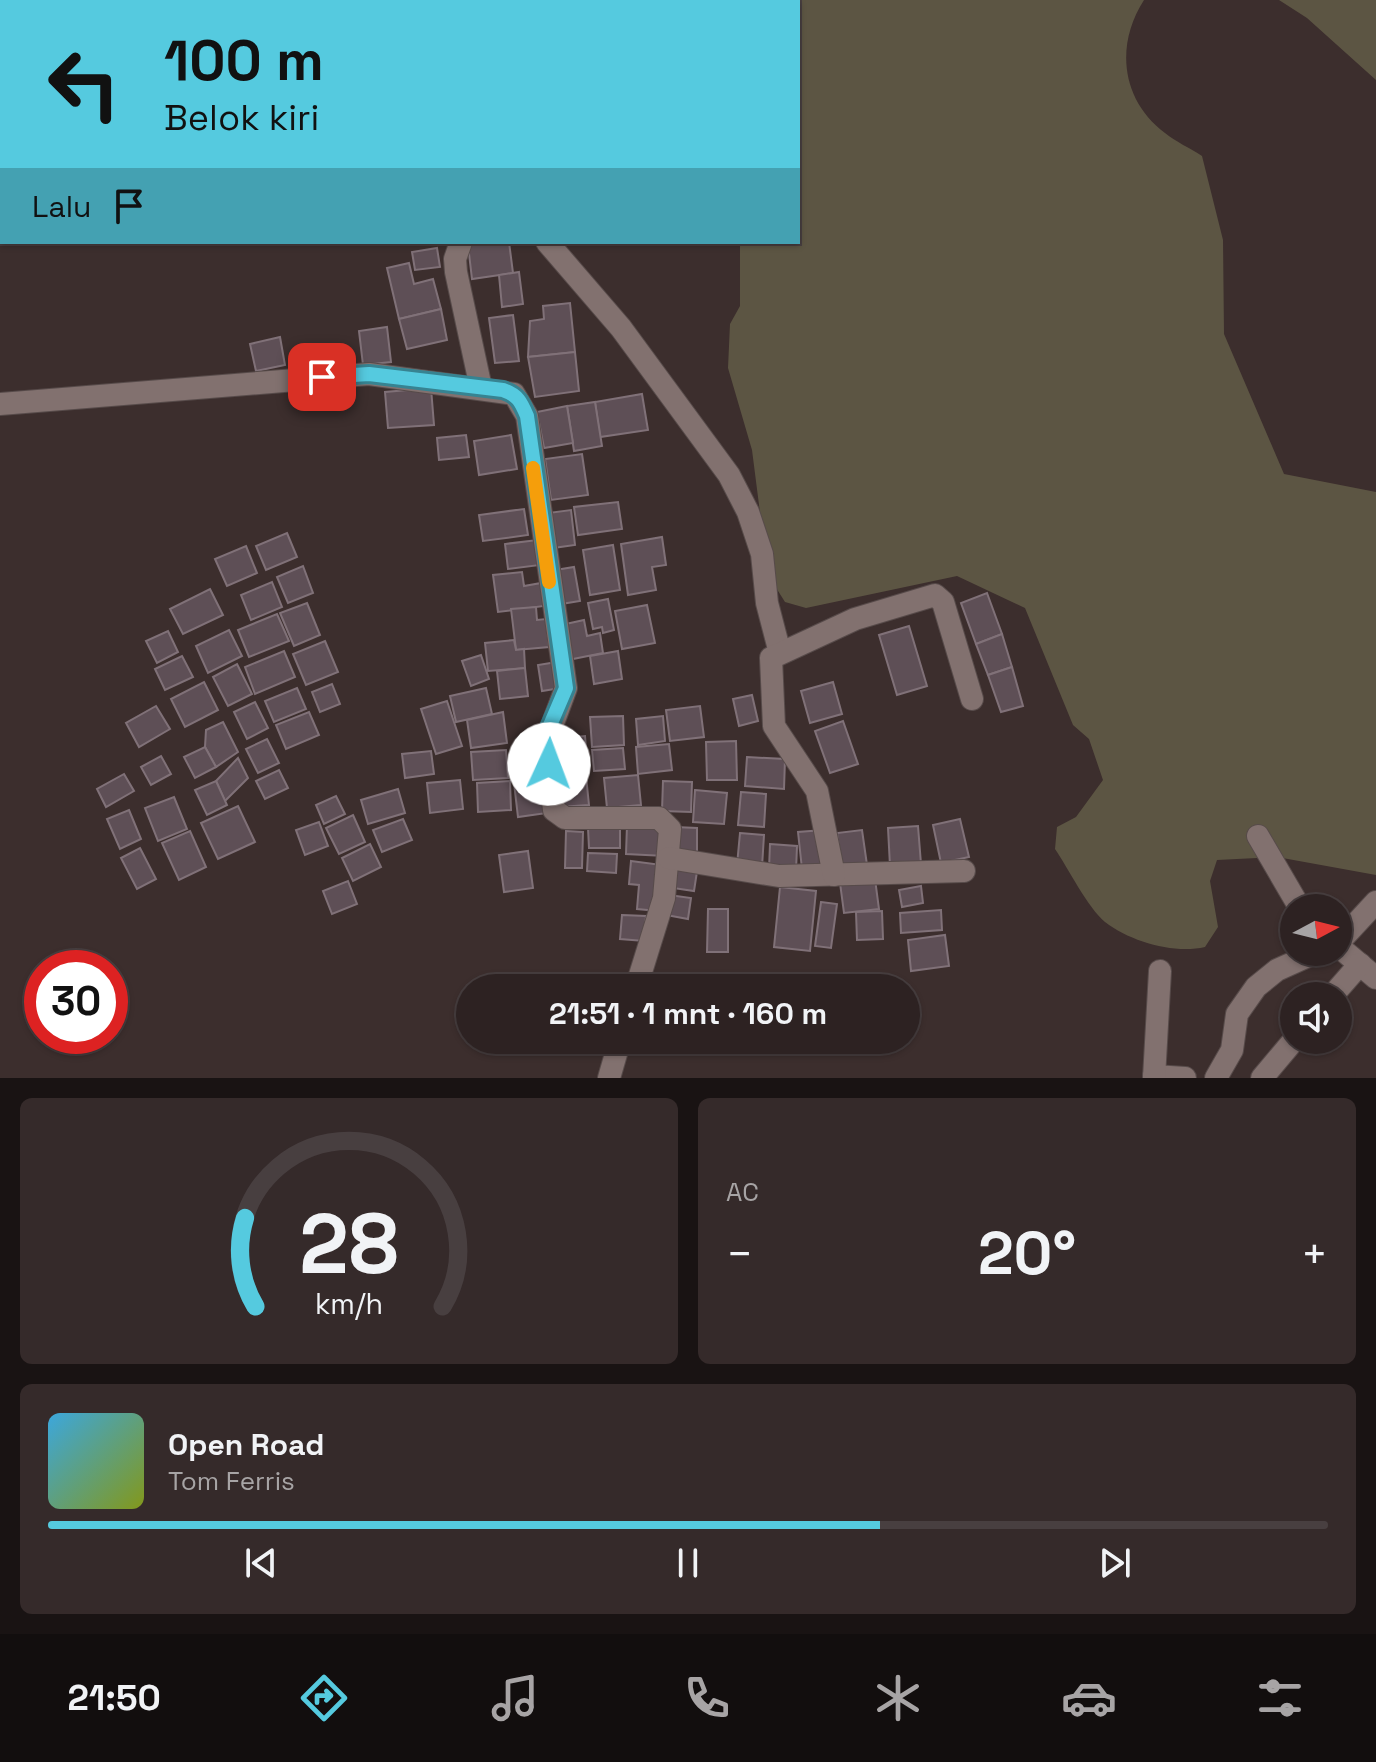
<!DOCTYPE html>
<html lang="id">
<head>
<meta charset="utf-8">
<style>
	body { margin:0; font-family:"Space Grotesk",sans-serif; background:#352a2a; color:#f1f3f6; height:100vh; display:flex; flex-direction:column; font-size:30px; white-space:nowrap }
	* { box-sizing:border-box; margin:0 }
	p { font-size:26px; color:#a7a4a5 }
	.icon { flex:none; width:44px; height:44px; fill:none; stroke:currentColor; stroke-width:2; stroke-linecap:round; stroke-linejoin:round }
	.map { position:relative; height:1078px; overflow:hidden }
	.sheet { display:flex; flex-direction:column; gap:20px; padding:20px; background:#191313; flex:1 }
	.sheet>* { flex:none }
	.guide { position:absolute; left:0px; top:0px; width:800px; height:244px; box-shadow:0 2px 6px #0004,0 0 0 2px #483f40; background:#55cadf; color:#111; overflow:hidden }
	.needle { width:52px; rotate:83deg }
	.controls { position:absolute; left:1280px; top:894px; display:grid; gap:16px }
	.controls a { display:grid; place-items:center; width:72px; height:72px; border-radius:50%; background:#2d2222; box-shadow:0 2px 6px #0004,0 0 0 2px #483f40; font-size:40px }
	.speed { position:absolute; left:24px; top:950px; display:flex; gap:16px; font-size:40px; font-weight:700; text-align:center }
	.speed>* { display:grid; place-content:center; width:104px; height:104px; border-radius:50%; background:#2d2222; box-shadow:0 2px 6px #0004,0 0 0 2px #483f40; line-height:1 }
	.speed .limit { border:12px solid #d22; background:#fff; color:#111 }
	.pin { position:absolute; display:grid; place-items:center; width:68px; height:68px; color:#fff; margin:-34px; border-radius:16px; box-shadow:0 4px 12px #0006 }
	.me { position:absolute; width:88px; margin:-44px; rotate:2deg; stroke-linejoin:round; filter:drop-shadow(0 0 6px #0008) }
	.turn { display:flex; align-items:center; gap:28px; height:168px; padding:0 32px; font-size:36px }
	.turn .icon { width:104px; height:104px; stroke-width:2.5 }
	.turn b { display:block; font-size:56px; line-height:68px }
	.then { display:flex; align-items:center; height:76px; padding:0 32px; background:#0003; gap:16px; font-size:30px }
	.big { font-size:60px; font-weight:800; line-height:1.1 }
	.sheet .card { flex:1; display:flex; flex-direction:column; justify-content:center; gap:12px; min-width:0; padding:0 28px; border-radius:12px; background:#352a2a }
	.sheet .dial { align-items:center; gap:0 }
	.dial svg { height:208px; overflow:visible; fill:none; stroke:#483f40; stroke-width:7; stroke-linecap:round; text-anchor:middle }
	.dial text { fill:#f1f3f6; stroke:none }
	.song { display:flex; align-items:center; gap:24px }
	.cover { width:96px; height:96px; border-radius:12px; background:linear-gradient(135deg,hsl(200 70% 55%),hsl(70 70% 35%)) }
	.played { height:8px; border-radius:4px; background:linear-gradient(90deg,#55cadf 65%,#483f40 65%) }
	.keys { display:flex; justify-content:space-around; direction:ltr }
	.heat { display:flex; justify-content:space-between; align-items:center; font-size:44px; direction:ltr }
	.sheet .tiles { flex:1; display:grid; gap:20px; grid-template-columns:1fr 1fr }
	.card:last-child { grid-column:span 2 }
	.trip { position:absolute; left:456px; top:974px; width:464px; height:80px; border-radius:40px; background:#2d2222; box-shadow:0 2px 6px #0004,0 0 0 2px #483f40; font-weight:800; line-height:80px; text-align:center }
	.menu { display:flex; height:128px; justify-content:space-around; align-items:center; background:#120e0e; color:#a7a4a5 }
	.menu .icon { width:56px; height:56px }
	.menu .on { color:#55cadf }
	.menu b { font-size:36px; color:#f1f3f6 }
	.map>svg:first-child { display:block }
</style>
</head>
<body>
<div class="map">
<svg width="1376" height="1078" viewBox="0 0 1376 1078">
	<rect width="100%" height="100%" fill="#3c2e2d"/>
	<g fill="#5c5543">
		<path d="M 694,0 L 1144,0 C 1115,45 1121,100 1165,133 C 1176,142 1190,148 1202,156 L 1223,240 L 1224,334 L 1284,474 L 1376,492 L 1376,875 L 1277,857 L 1217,860 L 1210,881 L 1218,927 L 1205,947 C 1174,954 1131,942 1105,922 C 1088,908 1068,868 1055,849 L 1057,827 L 1076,817 L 1103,780 L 1089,739 L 1073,725 L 1025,608 L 957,576 L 806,608 L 785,602 L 768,575 L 752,450 L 728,368 L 730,324 L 740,306 L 740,242 L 798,242 L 798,2 L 690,2 Z"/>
		<path d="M 1279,0 L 1376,0 L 1376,80 L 1307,18 Z"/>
	</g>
	<g fill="#5e4f56" stroke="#807178" stroke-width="2">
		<path d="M 509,242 L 513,273 L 472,279 L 468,245 Z"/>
		<path d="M 437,248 L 440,267 L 415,270 L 412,252 Z"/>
		<path d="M 409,263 L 414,284 L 433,279 L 441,309 L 399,319 L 387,268 Z"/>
		<path d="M 519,272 L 523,304 L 502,307 L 499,275 Z"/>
		<path d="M 570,303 L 575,352 L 528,357 L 530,321 L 544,319 L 543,306 Z"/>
		<path d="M 441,309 L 447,340 L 407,349 L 399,319 Z"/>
		<path d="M 513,315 L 519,361 L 495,363 L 489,318 Z"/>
		<path d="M 387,327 L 391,362 L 363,365 L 359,331 Z"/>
		<path d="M 280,337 L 285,365 L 256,371 L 250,344 Z"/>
		<path d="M 575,352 L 579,391 L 535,397 L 528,357 Z"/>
		<path d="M 431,388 L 434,425 L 388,428 L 385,392 Z"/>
		<path d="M 642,394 L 648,430 L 600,437 L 595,402 Z"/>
		<path d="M 595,402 L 602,446 L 574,451 L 567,406 Z"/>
		<path d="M 567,406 L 573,443 L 544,448 L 537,412 Z"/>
		<path d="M 466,435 L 469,457 L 439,460 L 437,438 Z"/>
		<path d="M 511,435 L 517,469 L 479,475 L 474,441 Z"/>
		<path d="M 582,454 L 588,495 L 551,500 L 545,459 Z"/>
		<path d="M 618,502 L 622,529 L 578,535 L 574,507 Z"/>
		<path d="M 524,509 L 528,535 L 483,541 L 479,515 Z"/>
		<path d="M 571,510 L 575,545 L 553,548 L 548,513 Z"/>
		<path d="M 287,533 L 297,557 L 266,570 L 256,546 Z"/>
		<path d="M 662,537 L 666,565 L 652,567 L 656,590 L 628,595 L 621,544 Z"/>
		<path d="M 537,540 L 540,565 L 508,569 L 505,544 Z"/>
		<path d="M 613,545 L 620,590 L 590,595 L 583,550 Z"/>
		<path d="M 246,546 L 257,573 L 227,586 L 215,559 Z"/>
		<path d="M 303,566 L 313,593 L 288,603 L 277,577 Z"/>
		<path d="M 574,567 L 580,601 L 561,604 L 555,570 Z"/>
		<path d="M 522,572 L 524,586 L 541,583 L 544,606 L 498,612 L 493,575 Z"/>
		<path d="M 272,582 L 282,607 L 251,620 L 241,595 Z"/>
		<path d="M 210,589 L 223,615 L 183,634 L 170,609 Z"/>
		<path d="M 987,593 L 1002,634 L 976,644 L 961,603 Z"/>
		<path d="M 608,599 L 614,630 L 603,633 L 602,627 L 593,629 L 588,603 Z"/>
		<path d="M 307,603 L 320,635 L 294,646 L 280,613 Z"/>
		<path d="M 647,605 L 655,643 L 622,649 L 615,611 Z"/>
		<path d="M 536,607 L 537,620 L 546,619 L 549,647 L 516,650 L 511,609 Z"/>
		<path d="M 277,614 L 289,641 L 249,657 L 238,630 Z"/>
		<path d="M 584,620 L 587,636 L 600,633 L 603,653 L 568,660 L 561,625 Z"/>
		<path d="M 909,626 L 927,686 L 897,695 L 879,635 Z"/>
		<path d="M 229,630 L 242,656 L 208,673 L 196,646 Z"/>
		<path d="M 168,631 L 178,652 L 157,663 L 146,641 Z"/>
		<path d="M 1002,634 L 1012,667 L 988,675 L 976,644 Z"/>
		<path d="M 514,640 L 516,650 L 524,649 L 525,668 L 488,671 L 485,643 Z"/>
		<path d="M 325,641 L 338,672 L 306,685 L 293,654 Z"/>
		<path d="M 284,651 L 295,677 L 255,694 L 245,667 Z"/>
		<path d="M 618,651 L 622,679 L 594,684 L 590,656 Z"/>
		<path d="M 481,655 L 489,679 L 471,686 L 462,661 Z"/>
		<path d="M 182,656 L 193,677 L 165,690 L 155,669 Z"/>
		<path d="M 557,662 L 561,688 L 542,691 L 538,665 Z"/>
		<path d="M 237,664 L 252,694 L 228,706 L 213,677 Z"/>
		<path d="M 1012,667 L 1023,706 L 1001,712 L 988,675 Z"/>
		<path d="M 525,668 L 528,696 L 500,699 L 497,671 Z"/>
		<path d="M 204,682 L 218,710 L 185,727 L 171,699 Z"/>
		<path d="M 833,682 L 842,714 L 810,723 L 801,691 Z"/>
		<path d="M 332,684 L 340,704 L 320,712 L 312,692 Z"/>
		<path d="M 297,688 L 306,709 L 274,722 L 265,701 Z"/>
		<path d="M 486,688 L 492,714 L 456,722 L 450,696 Z"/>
		<path d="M 752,695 L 758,721 L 739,726 L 733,699 Z"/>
		<path d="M 447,701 L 462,746 L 436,754 L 421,709 Z"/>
		<path d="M 255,702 L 268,728 L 247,739 L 234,712 Z"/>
		<path d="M 156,706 L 170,729 L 139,747 L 126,723 Z"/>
		<path d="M 700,706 L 704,737 L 670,741 L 666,710 Z"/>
		<path d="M 309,712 L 319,735 L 286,749 L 276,725 Z"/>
		<path d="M 503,712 L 507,743 L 471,748 L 467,720 Z"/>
		<path d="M 623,716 L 624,745 L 592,747 L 590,717 Z"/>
		<path d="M 663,716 L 665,741 L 638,745 L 636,719 Z"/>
		<path d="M 843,721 L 858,764 L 830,773 L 815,731 Z"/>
		<path d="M 223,722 L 238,752 L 216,767 L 205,747 L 206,730 Z"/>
		<path d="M 585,736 L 588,773 L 557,776 L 554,739 Z"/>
		<path d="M 267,739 L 279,763 L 258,773 L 246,749 Z"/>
		<path d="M 541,741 L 545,773 L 517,778 L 513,746 Z"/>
		<path d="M 736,741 L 737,780 L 707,780 L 706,742 Z"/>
		<path d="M 669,744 L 672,770 L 638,774 L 636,747 Z"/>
		<path d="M 205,747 L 216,767 L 195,778 L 184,757 Z"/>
		<path d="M 623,748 L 625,769 L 594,771 L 592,750 Z"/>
		<path d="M 506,750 L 508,778 L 473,780 L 471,752 Z"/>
		<path d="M 431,751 L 434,774 L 405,778 L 402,754 Z"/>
		<path d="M 161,756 L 171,774 L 151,785 L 141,767 Z"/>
		<path d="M 747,757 L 785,759 L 784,789 L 745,786 Z"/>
		<path d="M 238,758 L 248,778 L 225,801 L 216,781 Z"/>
		<path d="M 279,770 L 288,788 L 265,799 L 256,781 Z"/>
		<path d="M 124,774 L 134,791 L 106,807 L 97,789 Z"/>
		<path d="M 638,775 L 641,805 L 607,808 L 604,778 Z"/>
		<path d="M 586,776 L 589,805 L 559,807 L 557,779 Z"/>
		<path d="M 460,780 L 463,809 L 430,813 L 427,783 Z"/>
		<path d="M 543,780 L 547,813 L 518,817 L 514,783 Z"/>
		<path d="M 216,781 L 227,805 L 207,815 L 195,790 Z"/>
		<path d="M 510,781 L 511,810 L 478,812 L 477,783 Z"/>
		<path d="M 663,781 L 692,782 L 691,812 L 662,811 Z"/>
		<path d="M 398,789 L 405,813 L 368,824 L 361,800 Z"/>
		<path d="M 695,790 L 727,793 L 724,824 L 693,822 Z"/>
		<path d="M 741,792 L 766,794 L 764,827 L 738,825 Z"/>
		<path d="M 336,796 L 345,814 L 324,824 L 316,805 Z"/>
		<path d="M 174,797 L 187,829 L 158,841 L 145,808 Z"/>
		<path d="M 238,806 L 255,842 L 218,859 L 201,823 Z"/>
		<path d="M 129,810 L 141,839 L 120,849 L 107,819 Z"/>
		<path d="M 353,815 L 365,842 L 339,854 L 326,828 Z"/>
		<path d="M 403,819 L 412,840 L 382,852 L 373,830 Z"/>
		<path d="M 960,819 L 969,857 L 941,863 L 933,825 Z"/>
		<path d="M 319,822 L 328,846 L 305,855 L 296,830 Z"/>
		<path d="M 627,825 L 666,828 L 665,856 L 626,854 Z"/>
		<path d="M 918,826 L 921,864 L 890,866 L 888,828 Z"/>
		<path d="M 620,827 L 620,848 L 589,848 L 588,828 Z"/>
		<path d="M 675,827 L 697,828 L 697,857 L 674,856 Z"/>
		<path d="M 823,830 L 827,867 L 802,869 L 798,832 Z"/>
		<path d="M 862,830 L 867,865 L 842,869 L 837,833 Z"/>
		<path d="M 190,831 L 206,867 L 179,880 L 162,843 Z"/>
		<path d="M 566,831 L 583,832 L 582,868 L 565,868 Z"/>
		<path d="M 740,833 L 764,835 L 762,867 L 737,865 Z"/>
		<path d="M 370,844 L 381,867 L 353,881 L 342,858 Z"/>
		<path d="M 770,844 L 797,846 L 796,871 L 769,869 Z"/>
		<path d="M 140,848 L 156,879 L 137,889 L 121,858 Z"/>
		<path d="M 528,851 L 533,888 L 504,892 L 499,855 Z"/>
		<path d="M 588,853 L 617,854 L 616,873 L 587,871 Z"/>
		<path d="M 631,861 L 662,865 L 658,911 L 637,909 L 639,885 L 629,884 Z"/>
		<path d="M 677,862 L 698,865 L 694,891 L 673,888 Z"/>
		<path d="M 875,879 L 879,909 L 844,913 L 840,883 Z"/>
		<path d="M 348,881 L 357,904 L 332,914 L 323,891 Z"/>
		<path d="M 921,886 L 923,903 L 902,907 L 899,890 Z"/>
		<path d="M 780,887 L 816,891 L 810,951 L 774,947 Z"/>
		<path d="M 669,895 L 691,898 L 688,919 L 666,915 Z"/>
		<path d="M 821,902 L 837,904 L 831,948 L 815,946 Z"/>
		<path d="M 708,909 L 728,909 L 728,952 L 707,952 Z"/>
		<path d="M 941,910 L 942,930 L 901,933 L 900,913 Z"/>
		<path d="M 882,911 L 883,939 L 857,940 L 856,912 Z"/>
		<path d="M 622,915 L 646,916 L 644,941 L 620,939 Z"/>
		<path d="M 945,935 L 949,966 L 911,971 L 908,940 Z"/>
	</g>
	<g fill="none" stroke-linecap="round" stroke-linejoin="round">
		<defs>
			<g id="minor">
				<path d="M 436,0 L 437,2"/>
				<path d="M 503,2 L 503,0"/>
				<path d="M 604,2 L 604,0"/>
				<path d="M 461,242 L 455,259 L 456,272 L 481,388"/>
				<path d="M 547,242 L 621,328 L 729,475 L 748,512 L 762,554 L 767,603 L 780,653"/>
				<path d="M 0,404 L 369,374 L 514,394 L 527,416 L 566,688 L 546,742 L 554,810 L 565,818 L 659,818 L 670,829 L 664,898 L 636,988"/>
				<path d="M 1258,836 L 1300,908"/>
				<path d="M 669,858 L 779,876 L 964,871"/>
				<path d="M 834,875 L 817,791 L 774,726 L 771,658 L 855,619 L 935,595 L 943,602 L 972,699"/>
				<path d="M 1338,943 L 1376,902"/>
				<path d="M 1338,946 L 1376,978"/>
				<path d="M 1332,996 L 1360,964"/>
				<path d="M 1154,1076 L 1185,1078"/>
				<path d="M 609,1078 L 620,1040"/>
				<path d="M 1154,1078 L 1160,971"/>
				<path d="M 1216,1078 L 1232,1050 L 1237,1014 L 1256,987 L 1277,970 L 1317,952"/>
				<path d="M 1262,1078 L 1294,1040"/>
			</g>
		</defs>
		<use href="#minor" stroke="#574b4a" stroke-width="24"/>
		<use href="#minor" stroke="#82716f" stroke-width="22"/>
	</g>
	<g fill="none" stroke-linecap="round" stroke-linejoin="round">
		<defs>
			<path id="route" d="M 322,377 L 369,374 L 503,390 C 518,395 521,402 527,416 L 566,688 L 548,730 L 549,764"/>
		</defs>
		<use href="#route" stroke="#378391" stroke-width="20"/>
		<use href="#route" stroke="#55cadf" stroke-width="14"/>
		<path stroke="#f59e0b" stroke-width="14" d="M 533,468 L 549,582"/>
	</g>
</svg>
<div class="controls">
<a><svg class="needle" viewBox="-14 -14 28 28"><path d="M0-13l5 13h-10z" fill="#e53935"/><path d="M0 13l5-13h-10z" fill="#a7a4a5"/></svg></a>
<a><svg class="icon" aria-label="sound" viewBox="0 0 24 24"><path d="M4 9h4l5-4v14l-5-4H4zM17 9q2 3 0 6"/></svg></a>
</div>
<div class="speed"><div class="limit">30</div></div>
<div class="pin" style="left:322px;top:377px;background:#d93025"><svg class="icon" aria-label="arrive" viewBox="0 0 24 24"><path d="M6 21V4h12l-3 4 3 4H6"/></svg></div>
<svg class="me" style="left:549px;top:764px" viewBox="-20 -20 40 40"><circle r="19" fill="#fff"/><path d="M0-13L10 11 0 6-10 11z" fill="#55cadf"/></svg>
<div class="trip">21:51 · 1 mnt · 160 m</div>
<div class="guide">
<div class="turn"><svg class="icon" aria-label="left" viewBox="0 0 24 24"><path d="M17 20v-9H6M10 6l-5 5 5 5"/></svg><div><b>100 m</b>Belok kiri</div></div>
<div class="then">Lalu<svg class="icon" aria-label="arrive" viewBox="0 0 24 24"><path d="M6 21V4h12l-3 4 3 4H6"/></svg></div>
</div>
</div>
<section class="sheet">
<div class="tiles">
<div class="card dial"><svg viewBox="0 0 100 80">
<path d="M14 69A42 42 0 1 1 86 69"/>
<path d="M14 69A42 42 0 0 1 10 35" stroke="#55cadf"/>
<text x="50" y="56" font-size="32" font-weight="700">28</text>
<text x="50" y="72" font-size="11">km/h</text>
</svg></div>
<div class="card"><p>AC</p>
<div class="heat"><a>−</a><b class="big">20°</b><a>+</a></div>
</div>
<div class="card">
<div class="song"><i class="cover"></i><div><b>Open Road</b><p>Tom Ferris</p></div></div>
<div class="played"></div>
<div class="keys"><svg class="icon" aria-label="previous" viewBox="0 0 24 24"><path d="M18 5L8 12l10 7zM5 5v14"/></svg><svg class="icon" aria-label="pause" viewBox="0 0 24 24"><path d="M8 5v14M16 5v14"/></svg><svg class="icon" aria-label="next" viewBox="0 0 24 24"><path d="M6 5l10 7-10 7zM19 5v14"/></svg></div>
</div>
</div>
</section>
<nav class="menu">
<b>21:50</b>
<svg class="icon on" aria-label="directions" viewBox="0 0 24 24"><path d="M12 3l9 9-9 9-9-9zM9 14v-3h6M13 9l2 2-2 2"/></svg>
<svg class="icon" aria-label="music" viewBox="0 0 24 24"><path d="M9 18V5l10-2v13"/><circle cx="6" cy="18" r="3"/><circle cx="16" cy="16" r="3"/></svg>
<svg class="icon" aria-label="phone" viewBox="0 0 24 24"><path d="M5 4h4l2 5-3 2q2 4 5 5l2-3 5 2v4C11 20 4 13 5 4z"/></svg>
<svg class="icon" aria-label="climate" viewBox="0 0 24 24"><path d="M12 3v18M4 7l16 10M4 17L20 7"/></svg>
<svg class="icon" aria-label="car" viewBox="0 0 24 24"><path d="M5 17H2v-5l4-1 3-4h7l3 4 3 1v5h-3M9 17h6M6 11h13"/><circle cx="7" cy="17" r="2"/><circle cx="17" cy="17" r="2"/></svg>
<svg class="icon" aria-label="filters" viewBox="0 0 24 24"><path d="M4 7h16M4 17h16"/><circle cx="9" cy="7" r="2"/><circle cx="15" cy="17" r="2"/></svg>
</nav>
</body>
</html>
